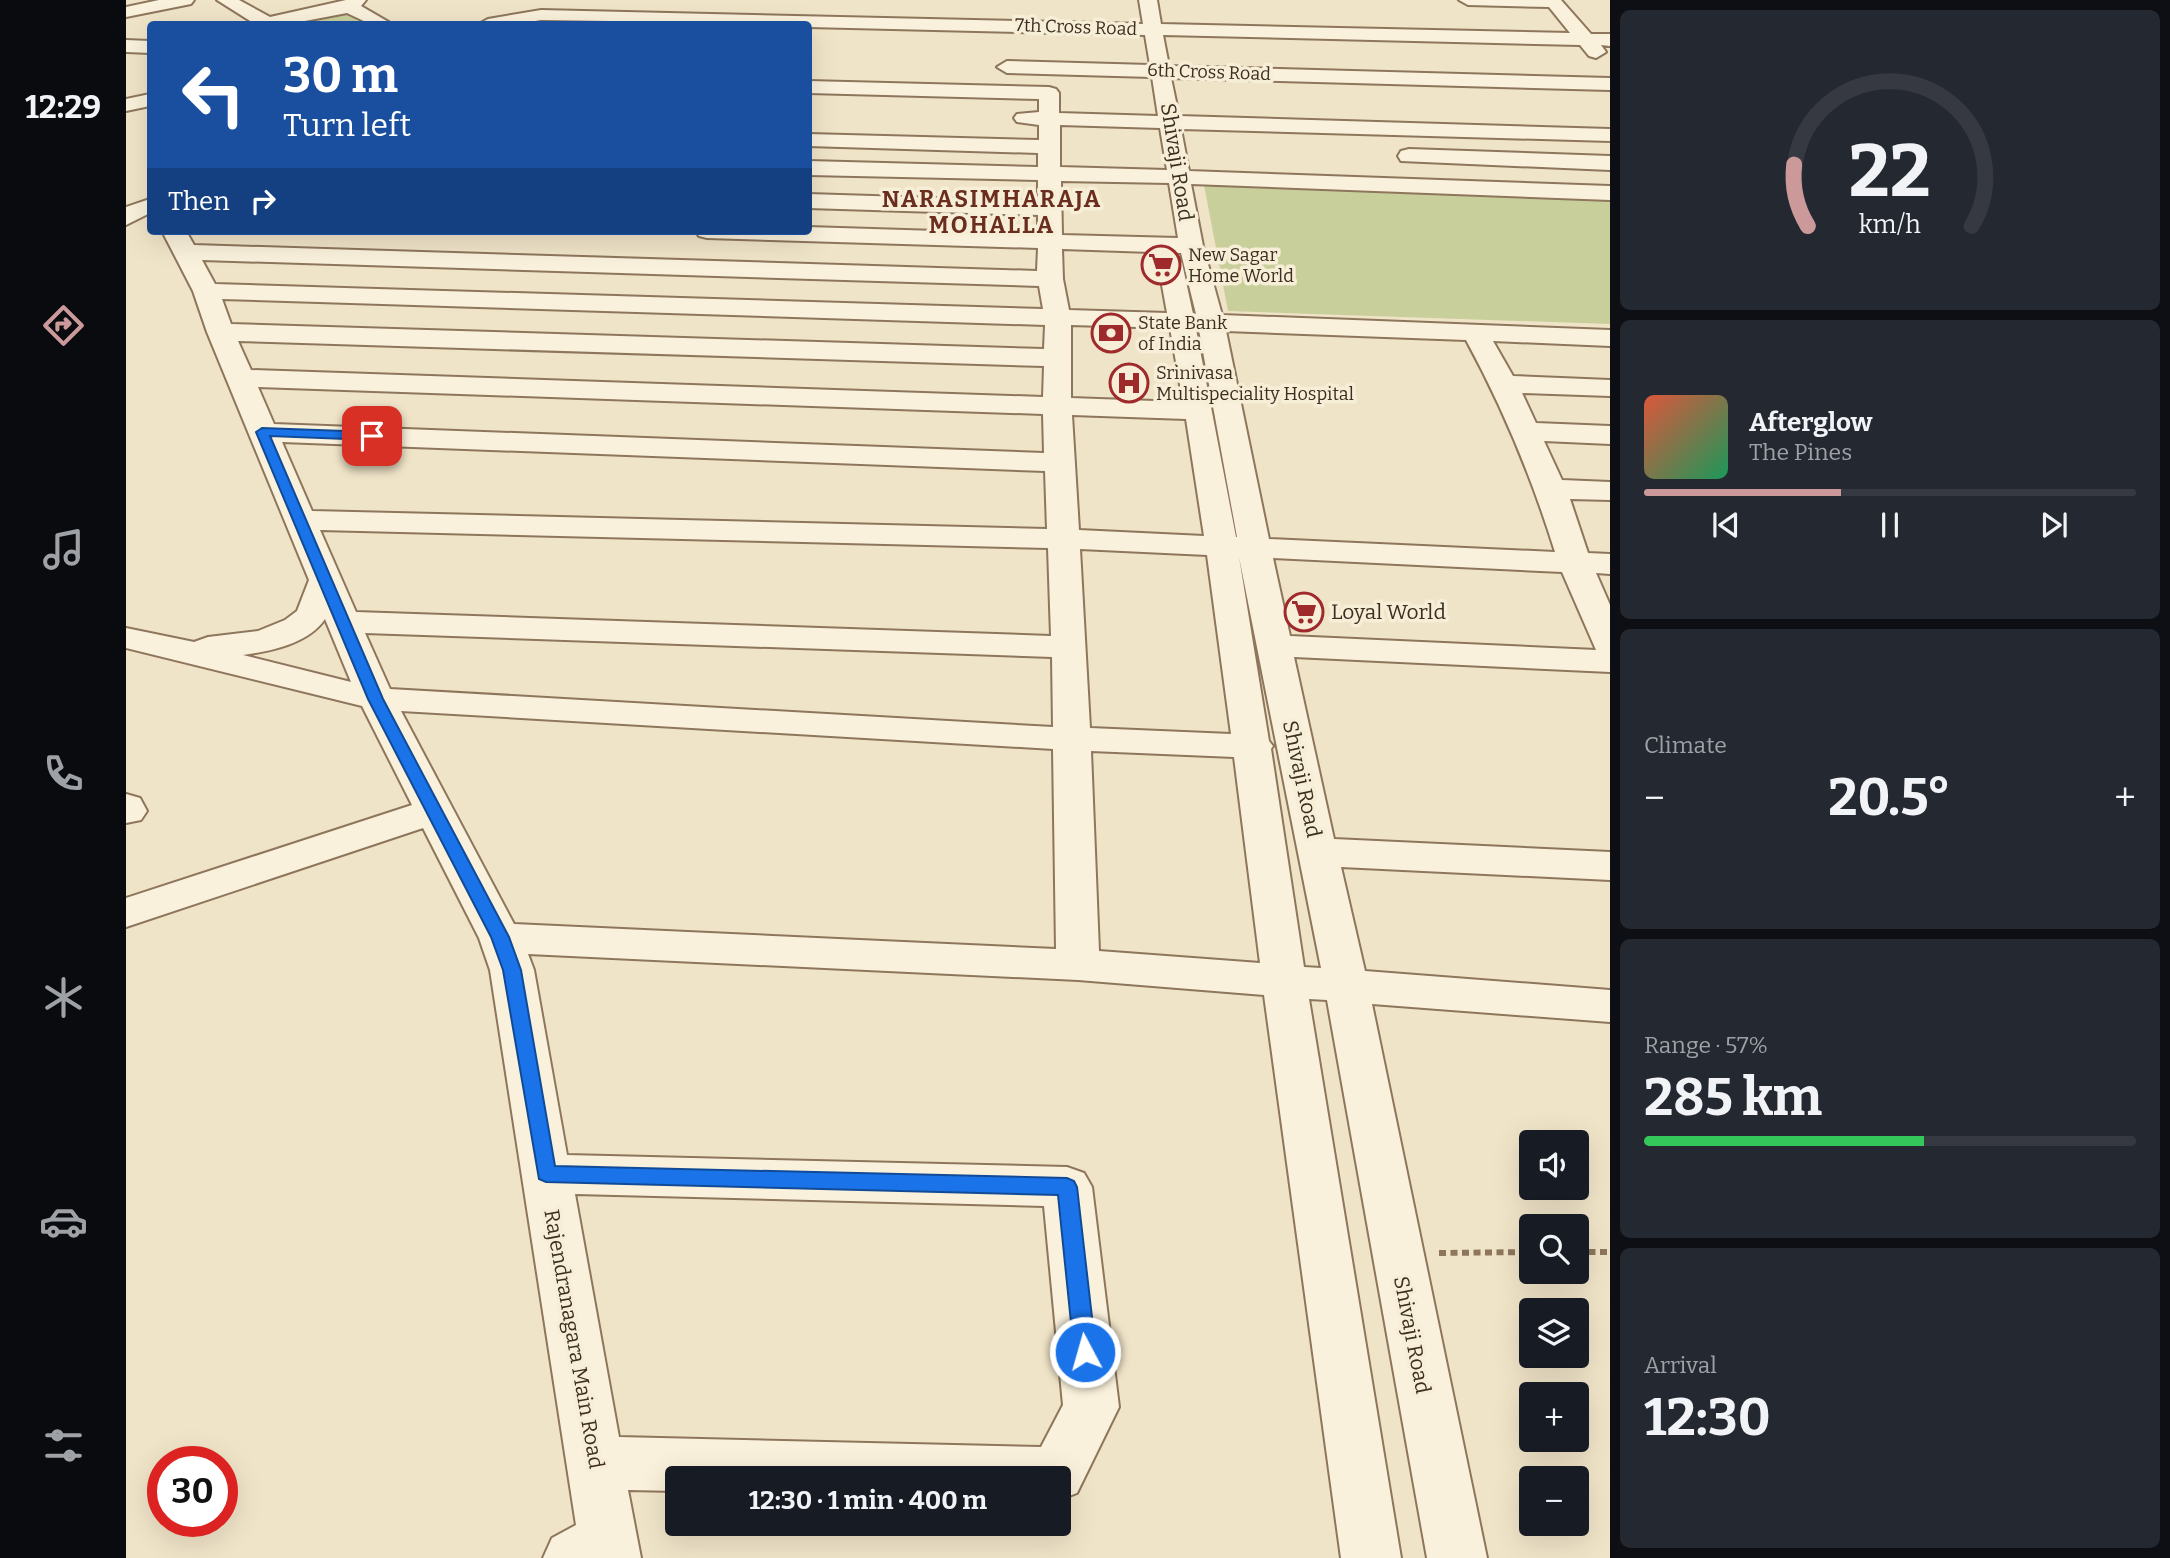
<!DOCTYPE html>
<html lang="en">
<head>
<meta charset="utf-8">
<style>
	body { margin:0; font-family:Bitter,serif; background:#242831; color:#f1f3f6; height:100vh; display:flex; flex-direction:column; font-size:26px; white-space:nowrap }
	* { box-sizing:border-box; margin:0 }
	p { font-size:23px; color:#9ea1a6 }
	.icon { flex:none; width:38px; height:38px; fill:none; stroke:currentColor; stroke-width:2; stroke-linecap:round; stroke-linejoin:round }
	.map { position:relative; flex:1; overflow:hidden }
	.panel { display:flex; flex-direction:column; gap:10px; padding:10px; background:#0d0f14; width:560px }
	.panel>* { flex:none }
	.guide { position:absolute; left:21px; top:21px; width:665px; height:214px; border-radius:7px; box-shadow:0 7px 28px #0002; background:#1a4fa0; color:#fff; overflow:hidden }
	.fabs { position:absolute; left:1393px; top:1130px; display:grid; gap:14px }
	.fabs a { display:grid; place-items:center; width:70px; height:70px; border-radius:7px; background:#171b24; box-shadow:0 7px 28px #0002; font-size:35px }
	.speed { position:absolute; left:21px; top:1446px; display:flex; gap:14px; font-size:35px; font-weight:700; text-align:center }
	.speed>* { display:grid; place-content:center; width:91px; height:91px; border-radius:50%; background:#171b24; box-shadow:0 7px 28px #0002; line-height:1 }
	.speed .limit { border:10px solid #d22; background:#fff; color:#111 }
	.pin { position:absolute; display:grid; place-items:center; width:60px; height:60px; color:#fff; margin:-30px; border-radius:14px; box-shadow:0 4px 10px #0006 }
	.me { position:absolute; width:77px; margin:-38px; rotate:354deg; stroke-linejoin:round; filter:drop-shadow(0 0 5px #0008) }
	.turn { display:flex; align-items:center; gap:24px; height:147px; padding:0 21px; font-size:32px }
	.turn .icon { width:91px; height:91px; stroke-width:2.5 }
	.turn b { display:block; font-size:49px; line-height:60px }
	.then { display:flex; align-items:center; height:66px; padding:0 21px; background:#0003; gap:14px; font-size:26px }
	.big { font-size:52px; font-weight:700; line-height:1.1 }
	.panel .tile { flex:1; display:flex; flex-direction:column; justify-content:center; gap:10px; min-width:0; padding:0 24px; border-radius:10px; background:#242831 }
	.panel .dial { align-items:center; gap:0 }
	.dial svg { height:182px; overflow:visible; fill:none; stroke:#363941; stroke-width:7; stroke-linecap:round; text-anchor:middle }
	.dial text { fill:#f1f3f6; stroke:none }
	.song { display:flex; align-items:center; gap:21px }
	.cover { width:84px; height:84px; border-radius:10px; background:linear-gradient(135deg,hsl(10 70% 55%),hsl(150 70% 35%)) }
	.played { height:7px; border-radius:4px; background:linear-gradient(90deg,#cc999b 40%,#363941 40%) }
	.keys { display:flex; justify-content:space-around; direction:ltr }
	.heat { display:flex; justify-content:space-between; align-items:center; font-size:38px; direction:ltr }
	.charge { height:10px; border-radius:5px; background:linear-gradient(90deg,#34c759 57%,#363941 0) }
	.trip { position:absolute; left:539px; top:1466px; width:406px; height:70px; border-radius:7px; background:#171b24; box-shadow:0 7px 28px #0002; font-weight:700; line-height:70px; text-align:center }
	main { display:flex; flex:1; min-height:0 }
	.tab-bar { display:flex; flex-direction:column; width:126px; justify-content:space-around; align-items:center; background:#090b0e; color:#9ea1a6 }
	.tab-bar .icon { width:49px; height:49px }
	.tab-bar .active { color:#cc999b }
	.tab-bar b { font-size:32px; color:#f1f3f6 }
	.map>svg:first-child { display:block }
</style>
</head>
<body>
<main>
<nav class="tab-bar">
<b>12:29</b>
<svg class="icon active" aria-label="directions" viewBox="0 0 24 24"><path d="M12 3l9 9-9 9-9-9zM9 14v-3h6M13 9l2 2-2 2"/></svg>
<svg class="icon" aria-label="music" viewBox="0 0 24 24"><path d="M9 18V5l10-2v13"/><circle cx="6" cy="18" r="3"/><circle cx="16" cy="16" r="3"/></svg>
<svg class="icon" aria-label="phone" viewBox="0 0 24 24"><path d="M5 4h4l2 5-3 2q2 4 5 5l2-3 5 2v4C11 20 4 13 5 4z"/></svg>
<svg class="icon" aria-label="climate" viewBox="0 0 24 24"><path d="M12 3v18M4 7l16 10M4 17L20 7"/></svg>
<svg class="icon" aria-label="car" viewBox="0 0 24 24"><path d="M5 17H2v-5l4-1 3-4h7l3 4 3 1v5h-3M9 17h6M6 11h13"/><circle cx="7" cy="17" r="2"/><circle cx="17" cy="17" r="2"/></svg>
<svg class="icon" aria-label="filters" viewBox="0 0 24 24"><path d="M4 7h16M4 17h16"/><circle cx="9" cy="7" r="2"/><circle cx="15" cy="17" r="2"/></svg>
</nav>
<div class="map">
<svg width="1484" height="1558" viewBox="0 0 1484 1558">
	<rect width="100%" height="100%" fill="#f0e4c8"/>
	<g fill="#c9cf9b">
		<path d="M 216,12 L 238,24 L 158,24 Z"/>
		<path d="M 1078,185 L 1484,199 L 1484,324 L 1102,311 Z"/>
	</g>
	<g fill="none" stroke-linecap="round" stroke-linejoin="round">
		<defs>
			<g id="minor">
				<path d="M 33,0 L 68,0 L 65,4 L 0,17 L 0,7 Z"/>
				<path d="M 91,0 L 113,0 L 144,17 L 220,0 L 240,0 L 235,6 L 266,24 L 244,24 L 221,13 L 163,24 L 129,24 Z"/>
				<path d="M 1013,0 L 1031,0 L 1035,24 L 1444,33 L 1423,7 L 1342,5 L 1333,0 L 1435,0 L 1465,34 L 1484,34 L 1484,46 L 1475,45 L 1480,52 L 1470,58 L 1463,56 L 1454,45 L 1037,35 L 1043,66 L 1484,78 L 1484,90 L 1045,78 L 1053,116 L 1484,129 L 1484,141 L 1055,129 L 1063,171 L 1484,186 L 1484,200 L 1065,184 L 1077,246 L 1096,315 L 1484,330 L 1484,346 L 1367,341 L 1387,376 L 1484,380 L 1484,396 L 1396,393 L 1410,423 L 1484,426 L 1484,444 L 1418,441 L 1436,480 L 1484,482 L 1484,500 L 1444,499 L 1462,553 L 1484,554 L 1484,574 L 1470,573 L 1484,605 L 1484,672 L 1168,657 L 1208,839 L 1484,852 L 1484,880 L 1215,867 L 1239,971 L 1484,990 L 1484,1022 L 1246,1004 L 1361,1558 L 1301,1558 L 1201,1000 L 1183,999 L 1275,1558 L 1215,1558 L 1138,995 L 952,980 L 402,954 L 408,970 L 441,1155 L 941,1167 L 958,1173 L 966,1187 L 993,1407 L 951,1493 L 933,1500 L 933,1479 L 551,1479 L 551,1491 L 502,1490 L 515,1558 L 417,1558 L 426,1538 L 450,1525 L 364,970 L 353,938 L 297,828 L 0,927 L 0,898 L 286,805 L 236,706 L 0,648 L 0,628 L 68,642 L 82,637 L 132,631 L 159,620 L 171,611 L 183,580 L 81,332 L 67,291 L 36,231 L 60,231 L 68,245 L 911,271 L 912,248 L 581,238 L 573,236 L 569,231 L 682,231 L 682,227 L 912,234 L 912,215 L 682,208 L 682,194 L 912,201 L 912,180 L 682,175 L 682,161 L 912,167 L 912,153 L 682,146 L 682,134 L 913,140 L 913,125 L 891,122 L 888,118 L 891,114 L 913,112 L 913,99 L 682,93 L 682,81 L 923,87 L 930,89 L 933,93 L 933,113 L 1032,116 L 1026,77 L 881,73 L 871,67 L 881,61 L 1024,65 L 1019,35 L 682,27 L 682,24 L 415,20 L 391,24 L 353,24 L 362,19 L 415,10 L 1017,24 ZM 934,125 L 1034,128 L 1041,170 L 934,167 ZM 935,181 L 1043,183 L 1052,238 L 936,235 ZM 936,249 L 1055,253 L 1070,314 L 1067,314 L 1056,263 L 1053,258 L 1044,256 L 1035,258 L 1032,263 L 1041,313 L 943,310 L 937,279 ZM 76,260 L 913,286 L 917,309 L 89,284 ZM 96,299 L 919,325 L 918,349 L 105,324 ZM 945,325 L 1044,328 L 1057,402 L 945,398 ZM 1070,329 L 1073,330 L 1111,537 L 1110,537 ZM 1100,331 L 1340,340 C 1377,408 1406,478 1429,552 L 1143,539 ZM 112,341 L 918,366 L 917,397 L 125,370 ZM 132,387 L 917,414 L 918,453 L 148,424 ZM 946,415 L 1060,419 L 1078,536 L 953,530 ZM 156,442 L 919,471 L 921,529 L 186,511 ZM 194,530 L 922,548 L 925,636 L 230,612 ZM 954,549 L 1081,555 L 1105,734 L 964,728 ZM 1113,557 L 1195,968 L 1178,967 L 1145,749 L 1147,746 L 1143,741 ZM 1147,558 L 1436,572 L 1470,650 L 1164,636 ZM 199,619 L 225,682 L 117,655 C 145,651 182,644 199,619 ZM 239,633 L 926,657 L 927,727 L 264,689 ZM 275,711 L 927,749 L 930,949 L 388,924 ZM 965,751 L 1108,757 L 1134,963 L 973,951 ZM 449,1194 L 918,1206 L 937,1405 L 915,1447 L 493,1437 Z"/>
				<path d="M 0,40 L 24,41 L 24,53 L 0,52 Z"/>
				<path d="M 24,94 L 24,106 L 0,111 L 0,99 Z"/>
				<path d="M 1283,149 L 1484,156 L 1484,170 L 1275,161 L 1272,156 L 1275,151 Z"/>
				<path d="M 24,199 L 24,213 L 0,225 L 0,207 Z"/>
				<path d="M 0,794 L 14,798 L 21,811 L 15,820 L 0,823 Z"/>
			</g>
		</defs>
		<use href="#minor" stroke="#8d765c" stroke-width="4"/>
		<g stroke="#8d765c" stroke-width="6" stroke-dasharray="7 4.5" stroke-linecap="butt">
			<path d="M 1451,1252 L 1484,1252"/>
			<path d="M 1313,1253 L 1405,1252"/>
		</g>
		<use href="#minor" fill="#faf1dc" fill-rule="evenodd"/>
	</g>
	<path fill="#1a73e8" stroke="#114b97" stroke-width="2" d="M 136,428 L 246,432 L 252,436 L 246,440 L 144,436 L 257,699 L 383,937 L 395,970 L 429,1166 L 941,1178 L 948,1181 L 951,1187 L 970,1352 L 967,1358 L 959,1361 L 951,1358 L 948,1352 L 932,1195 L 420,1182 L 413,1179 L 377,970 L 365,937 L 242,699 L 130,432 Z"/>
	<defs>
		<symbol id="supermarket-ring" viewBox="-11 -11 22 22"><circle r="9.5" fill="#f7eed8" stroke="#9e2a2b" stroke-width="1.5"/><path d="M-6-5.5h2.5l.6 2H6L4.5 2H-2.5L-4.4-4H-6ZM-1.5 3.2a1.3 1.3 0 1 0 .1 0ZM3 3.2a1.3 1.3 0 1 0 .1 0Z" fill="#9e2a2b"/></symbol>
		<symbol id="bank-ring" viewBox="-11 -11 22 22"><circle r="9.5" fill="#f7eed8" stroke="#9e2a2b" stroke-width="1.5"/><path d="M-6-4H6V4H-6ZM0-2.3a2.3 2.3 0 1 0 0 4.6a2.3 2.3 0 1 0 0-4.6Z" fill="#9e2a2b"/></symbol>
		<symbol id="hospital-ring" viewBox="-11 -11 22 22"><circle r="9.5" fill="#f7eed8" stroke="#9e2a2b" stroke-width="1.5"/><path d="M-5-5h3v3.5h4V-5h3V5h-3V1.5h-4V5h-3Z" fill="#9e2a2b"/></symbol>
	</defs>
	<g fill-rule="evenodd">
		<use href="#supermarket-ring" x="1013" y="243" width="44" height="44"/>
		<use href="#bank-ring" x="963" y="311" width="44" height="44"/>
		<use href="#hospital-ring" x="981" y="361" width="44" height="44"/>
		<use href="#supermarket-ring" x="1156" y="590" width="44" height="44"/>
	</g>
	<g text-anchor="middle" stroke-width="7" stroke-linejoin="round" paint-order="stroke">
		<g font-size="18" fill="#3d2e20" stroke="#f7eed8">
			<text transform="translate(950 27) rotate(2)" y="6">7th Cross Road</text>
			<text transform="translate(1083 72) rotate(2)" y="6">6th Cross Road</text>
		</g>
		<g font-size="18" fill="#3d2e20" stroke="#f7eed8" text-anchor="start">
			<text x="1062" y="261">New Sagar<tspan x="1062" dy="21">Home World</tspan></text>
			<text x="1012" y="329">State Bank<tspan x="1012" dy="21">of India</tspan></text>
			<text x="1030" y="379">Srinivasa<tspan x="1030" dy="21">Multispeciality Hospital</tspan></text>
		</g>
		<g font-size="21" fill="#3d2e20" stroke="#f7eed8">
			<text transform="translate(1051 162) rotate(81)" y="7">Shivaji Road</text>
			<text transform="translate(1176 779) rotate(78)" y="7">Shivaji Road</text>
			<text transform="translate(1286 1335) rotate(79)" y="7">Shivaji Road</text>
			<text transform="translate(448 1339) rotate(80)" y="7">Rajendranagara Main Road</text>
		</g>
		<g font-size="21" fill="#3d2e20" stroke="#f7eed8" text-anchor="start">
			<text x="1205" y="619">Loyal World</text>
		</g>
		<g font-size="23" font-weight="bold" letter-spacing="2" fill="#6b2e1e" stroke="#f7eed8">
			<text x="866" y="207">NARASIMHARAJA<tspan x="866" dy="26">MOHALLA</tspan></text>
		</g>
	</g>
</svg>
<div class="fabs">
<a><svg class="icon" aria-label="sound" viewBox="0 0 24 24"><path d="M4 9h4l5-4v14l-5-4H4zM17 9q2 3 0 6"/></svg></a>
<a><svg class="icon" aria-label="search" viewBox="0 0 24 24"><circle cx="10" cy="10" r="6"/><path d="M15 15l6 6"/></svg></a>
<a><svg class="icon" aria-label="layers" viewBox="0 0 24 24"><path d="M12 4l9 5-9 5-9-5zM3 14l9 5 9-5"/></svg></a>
<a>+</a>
<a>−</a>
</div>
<div class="speed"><div class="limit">30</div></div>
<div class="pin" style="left:246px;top:436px;background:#d93025"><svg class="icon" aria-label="arrive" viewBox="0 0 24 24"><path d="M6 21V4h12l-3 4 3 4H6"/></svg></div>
<svg class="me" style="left:959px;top:1352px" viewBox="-20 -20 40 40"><circle r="17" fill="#1a73e8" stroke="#fff" stroke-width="3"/><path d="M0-11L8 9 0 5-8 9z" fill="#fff"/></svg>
<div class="trip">12:30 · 1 min · 400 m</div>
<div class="guide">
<div class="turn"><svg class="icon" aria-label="left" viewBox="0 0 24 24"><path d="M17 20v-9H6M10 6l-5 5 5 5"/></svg><div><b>30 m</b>Turn left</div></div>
<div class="then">Then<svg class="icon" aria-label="right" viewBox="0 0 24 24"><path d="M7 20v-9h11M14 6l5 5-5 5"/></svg></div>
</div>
</div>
<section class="panel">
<div class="tile dial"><svg viewBox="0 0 100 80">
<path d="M14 69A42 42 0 1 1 86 69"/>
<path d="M14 69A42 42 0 0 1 8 42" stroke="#cc999b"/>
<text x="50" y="56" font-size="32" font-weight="700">22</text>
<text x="50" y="72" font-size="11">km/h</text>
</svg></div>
<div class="tile">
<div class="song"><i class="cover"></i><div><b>Afterglow</b><p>The Pines</p></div></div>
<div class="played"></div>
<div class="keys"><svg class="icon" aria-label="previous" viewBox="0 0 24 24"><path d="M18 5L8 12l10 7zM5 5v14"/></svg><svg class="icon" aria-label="pause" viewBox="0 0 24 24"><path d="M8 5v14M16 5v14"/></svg><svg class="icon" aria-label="next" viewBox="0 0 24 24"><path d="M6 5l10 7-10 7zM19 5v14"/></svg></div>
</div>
<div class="tile"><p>Climate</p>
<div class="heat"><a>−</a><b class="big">20.5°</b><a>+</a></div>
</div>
<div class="tile"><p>Range · 57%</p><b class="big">285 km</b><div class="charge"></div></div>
<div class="tile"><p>Arrival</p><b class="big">12:30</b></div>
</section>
</main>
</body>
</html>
